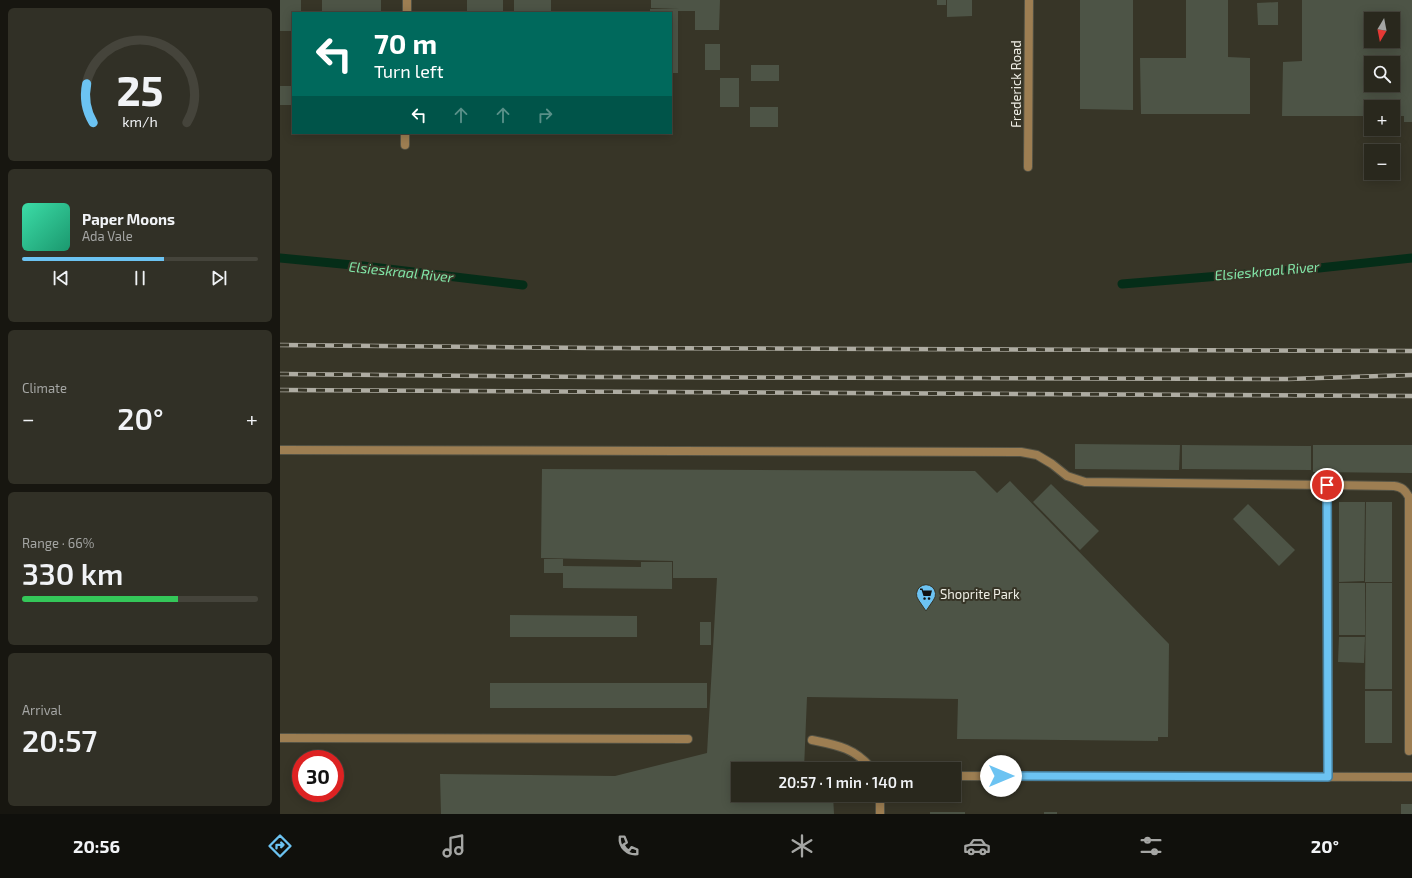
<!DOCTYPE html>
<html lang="en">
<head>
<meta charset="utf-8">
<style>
	body { margin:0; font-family:"Exo 2",sans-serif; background:#313026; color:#f1f3f6; height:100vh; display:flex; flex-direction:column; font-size:15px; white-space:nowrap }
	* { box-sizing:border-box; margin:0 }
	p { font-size:13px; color:#a5a6a4 }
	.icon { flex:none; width:22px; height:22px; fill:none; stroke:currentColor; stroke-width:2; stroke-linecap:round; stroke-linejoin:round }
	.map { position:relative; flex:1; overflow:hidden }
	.panel { display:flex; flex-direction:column; gap:8px; padding:8px; background:#171610; width:280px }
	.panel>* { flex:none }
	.banner { position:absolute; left:12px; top:12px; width:380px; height:122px; border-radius:0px; box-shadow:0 2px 10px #0003,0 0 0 1px #45443b; background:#00695c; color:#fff; overflow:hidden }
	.needle { width:26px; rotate:190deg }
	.controls { position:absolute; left:1084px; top:12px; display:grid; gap:8px }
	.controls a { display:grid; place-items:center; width:36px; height:36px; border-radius:0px; background:#29281d; box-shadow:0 2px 10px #0003,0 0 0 1px #45443b; font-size:20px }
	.speed { position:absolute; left:12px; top:750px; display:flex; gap:8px; font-size:20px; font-weight:700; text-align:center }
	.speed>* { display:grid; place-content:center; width:52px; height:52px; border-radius:50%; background:#29281d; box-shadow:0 2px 10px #0003,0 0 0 1px #45443b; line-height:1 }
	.speed .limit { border:6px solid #d22; background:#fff; color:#111 }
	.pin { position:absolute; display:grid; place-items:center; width:34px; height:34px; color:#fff; margin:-17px; border:2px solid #fff; border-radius:50%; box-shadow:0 1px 4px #0007 }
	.me { position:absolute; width:44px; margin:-22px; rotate:90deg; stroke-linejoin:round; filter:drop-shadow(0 0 3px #0008) }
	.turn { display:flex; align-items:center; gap:14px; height:84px; padding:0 16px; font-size:18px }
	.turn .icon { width:52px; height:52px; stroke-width:2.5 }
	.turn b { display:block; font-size:28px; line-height:34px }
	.lanes { display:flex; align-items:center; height:38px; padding:0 16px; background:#0003; justify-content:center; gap:20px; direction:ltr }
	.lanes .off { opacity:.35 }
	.big { font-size:30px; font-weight:600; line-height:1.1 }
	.panel .widget { flex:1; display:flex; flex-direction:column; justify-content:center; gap:6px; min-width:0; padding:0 14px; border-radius:6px; background:#313026 }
	.panel .dial { align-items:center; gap:0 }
	.dial svg { height:104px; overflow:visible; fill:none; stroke:#45443b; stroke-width:7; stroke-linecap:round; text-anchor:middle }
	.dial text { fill:#f1f3f6; stroke:none }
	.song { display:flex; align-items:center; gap:12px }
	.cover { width:48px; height:48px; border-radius:6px; background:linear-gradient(135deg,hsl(160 70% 55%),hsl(160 70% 35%)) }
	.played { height:4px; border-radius:2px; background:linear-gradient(90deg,#6cc3f2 60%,#45443b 60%) }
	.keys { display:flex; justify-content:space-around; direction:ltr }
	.heat { display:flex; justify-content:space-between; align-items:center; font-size:22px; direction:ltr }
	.charge { height:6px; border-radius:3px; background:linear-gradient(90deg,#34c759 66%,#45443b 0) }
	.trip { position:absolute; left:451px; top:762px; width:230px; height:40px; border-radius:0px; background:#29281d; box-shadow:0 2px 10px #0003,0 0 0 1px #45443b; font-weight:600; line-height:40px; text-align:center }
	.tab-bar { display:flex; height:64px; justify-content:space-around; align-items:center; background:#10100c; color:#a5a6a4 }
	.tab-bar .icon { width:28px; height:28px }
	.tab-bar .current { color:#6cc3f2 }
	.tab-bar b { font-size:18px; color:#f1f3f6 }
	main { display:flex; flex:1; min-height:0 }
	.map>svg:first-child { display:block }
</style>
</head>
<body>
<main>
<section class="panel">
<div class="widget dial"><svg viewBox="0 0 100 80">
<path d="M14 69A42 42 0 1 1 86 69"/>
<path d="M14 69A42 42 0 0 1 9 39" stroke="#6cc3f2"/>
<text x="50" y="56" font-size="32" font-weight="700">25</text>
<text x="50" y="72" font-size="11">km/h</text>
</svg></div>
<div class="widget">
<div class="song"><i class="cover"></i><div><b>Paper Moons</b><p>Ada Vale</p></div></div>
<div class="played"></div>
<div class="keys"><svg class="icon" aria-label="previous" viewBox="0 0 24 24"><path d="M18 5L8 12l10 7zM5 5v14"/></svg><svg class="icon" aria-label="pause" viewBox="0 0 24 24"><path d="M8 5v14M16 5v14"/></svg><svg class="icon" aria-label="next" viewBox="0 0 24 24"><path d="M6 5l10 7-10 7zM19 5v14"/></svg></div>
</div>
<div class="widget"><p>Climate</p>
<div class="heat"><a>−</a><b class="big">20°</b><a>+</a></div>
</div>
<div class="widget"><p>Range · 66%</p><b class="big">330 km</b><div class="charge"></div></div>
<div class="widget"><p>Arrival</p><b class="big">20:57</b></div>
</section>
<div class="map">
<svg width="1132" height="814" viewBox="0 0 1132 814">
	<rect width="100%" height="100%" fill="#373527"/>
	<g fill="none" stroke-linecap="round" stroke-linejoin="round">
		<g stroke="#052d18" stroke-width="9">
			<path d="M 0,258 L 83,266 L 243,285"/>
			<path d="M 842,284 L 1039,268 L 1132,258"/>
		</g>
	</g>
	<g fill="#4d5446" fill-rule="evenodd">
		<path d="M 0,0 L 21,0 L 21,13 L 13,13 L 13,31 L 0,31 Z"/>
		<rect x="42" y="0" width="59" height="13"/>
		<rect x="187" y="0" width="36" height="13"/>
		<rect x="234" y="0" width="37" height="13"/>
		<path d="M 371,0 L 440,0 L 439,30 L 415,30 L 415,11 L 398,11 L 398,73 L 393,73 L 393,81 L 391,81 L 391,13 L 370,13 L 370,9 L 399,8 L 371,8 Z"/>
		<rect x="657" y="0" width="9" height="5"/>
		<path d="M 667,0 L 692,0 L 692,16 L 667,17 Z"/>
		<path d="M 800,0 L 853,0 L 853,110 L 800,109 Z"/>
		<path d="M 906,0 L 948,0 L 948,57 L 970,58 L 970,114 L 861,114 L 860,58 L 906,58 Z"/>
		<path d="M 1022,0 L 1132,0 L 1132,122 L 1124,122 L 1124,116 L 1113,116 L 1113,107 L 1091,107 L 1091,116 L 1002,116 L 1003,62 L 1022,61 ZM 1091,19 L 1113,19 L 1113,41 L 1091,41 ZM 1091,63 L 1113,63 L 1113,85 L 1091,85 Z"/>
		<path d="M 998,2 L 998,25 L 978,25 L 977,3 Z"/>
		<rect x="425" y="44" width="15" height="26"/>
		<rect x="471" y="65" width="28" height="16"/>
		<rect x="440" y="78" width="19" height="29"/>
		<path d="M 0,86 L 11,86 L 12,105 L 0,105 Z"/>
		<rect x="470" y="107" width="28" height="20"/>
		<path d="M 795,444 L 900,445 L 899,470 L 795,469 Z"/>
		<path d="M 902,445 L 1031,446 L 1031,470 L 902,469 Z"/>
		<path d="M 1033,445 L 1132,445 L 1132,473 L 1033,472 Z"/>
		<path d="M 262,469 L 695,471 L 717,493 L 730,481 L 889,644 L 888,737 L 878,737 L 878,741 L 677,739 L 678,699 L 527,697 L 524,769 L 458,769 L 458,795 L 553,795 L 554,814 L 161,814 L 160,774 L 335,776 L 427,753 L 437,578 L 393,578 L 393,561 L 261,558 Z"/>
		<path d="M 771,484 L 819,531 L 800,550 L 753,502 Z"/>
		<path d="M 1059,502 L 1085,502 L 1084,581 L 1059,582 Z"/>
		<path d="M 1086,502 L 1112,502 L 1112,582 L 1085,582 Z"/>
		<path d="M 968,504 L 1015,550 L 999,566 L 953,519 Z"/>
		<rect x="264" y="559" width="19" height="14"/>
		<path d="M 361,562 L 392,562 L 392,589 L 283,588 L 283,566 L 361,567 Z"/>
		<rect x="1059" y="583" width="26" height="52"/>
		<path d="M 1086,583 L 1112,583 L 1112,689 L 1085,689 Z"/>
		<path d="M 230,615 L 357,616 L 357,637 L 230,637 Z"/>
		<rect x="420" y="622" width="11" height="23"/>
		<path d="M 1059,637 L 1085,637 L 1084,663 L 1058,662 Z"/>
		<rect x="210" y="683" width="217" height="25"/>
		<rect x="1085" y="691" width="27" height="52"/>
		<rect x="1121" y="804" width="11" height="10"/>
		<rect x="650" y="812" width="35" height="2"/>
		<rect x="764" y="812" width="13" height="2"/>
	</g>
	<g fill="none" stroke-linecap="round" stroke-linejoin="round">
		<defs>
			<g id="service">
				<path d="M 0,450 L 741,452 L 757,455 L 772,464 L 787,476 L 805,482 L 1047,485 L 1048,777"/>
				<path d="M 1047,485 L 1114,486 C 1122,487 1125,490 1129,497 L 1129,751"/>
				<path d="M 0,738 L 408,739"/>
				<path d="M 532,740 C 557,745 575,748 592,769"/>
			</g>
			<g id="minor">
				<path d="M 127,13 L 127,0"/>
				<path d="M 125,145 L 125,133"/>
				<path d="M 748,167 L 749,0"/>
				<path d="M 674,776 L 1132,777"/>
				<path d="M 600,814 L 600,802 L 603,795"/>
			</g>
		</defs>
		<use href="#service" stroke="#545345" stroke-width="10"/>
		<use href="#minor" stroke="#545345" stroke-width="10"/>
		<use href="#service" stroke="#9d7e52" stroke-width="8"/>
		<use href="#minor" stroke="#9d7e52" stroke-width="8"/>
		<defs>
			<g id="rail">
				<path d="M 0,345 L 317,348 L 1132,351"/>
				<path d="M 0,374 L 316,377 L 1008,379 L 1132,375"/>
				<path d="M 0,390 L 1132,396"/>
			</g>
		</defs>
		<use href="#rail" stroke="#aeaca2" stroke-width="4.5"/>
		<use href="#rail" stroke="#373527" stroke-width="3" stroke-dasharray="9" stroke-linecap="butt"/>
	</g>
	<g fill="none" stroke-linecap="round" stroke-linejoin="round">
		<defs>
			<path id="route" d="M 721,776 L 1048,777 L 1047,485"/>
		</defs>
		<use href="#route" stroke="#467f9d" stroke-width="10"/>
		<use href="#route" stroke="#6cc3f2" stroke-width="7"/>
	</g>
	<defs>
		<symbol id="supermarket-pin" viewBox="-11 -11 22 30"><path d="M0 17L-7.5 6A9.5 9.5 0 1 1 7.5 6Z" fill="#6cc3f2" stroke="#373527"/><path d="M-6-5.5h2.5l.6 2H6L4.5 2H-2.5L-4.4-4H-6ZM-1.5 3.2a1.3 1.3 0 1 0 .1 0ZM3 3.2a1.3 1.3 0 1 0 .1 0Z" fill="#111"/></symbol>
	</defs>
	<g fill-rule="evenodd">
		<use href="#supermarket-pin" x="635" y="583" width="22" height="30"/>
	</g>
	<g text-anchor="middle" stroke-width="4" stroke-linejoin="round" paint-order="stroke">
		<g font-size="13" fill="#efeee5" stroke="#373527">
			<text transform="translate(736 84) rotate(-90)" y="5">Frederick Road</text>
		</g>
		<g font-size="13" fill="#efeee5" stroke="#373527" text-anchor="start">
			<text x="660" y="599">Shoprite Park</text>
		</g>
		<g font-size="14" font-style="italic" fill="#82e5a7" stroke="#373527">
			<text transform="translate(987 271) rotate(-5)" y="5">Elsieskraal River</text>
			<text transform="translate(121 272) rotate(6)" y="5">Elsieskraal River</text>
		</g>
	</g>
</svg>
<div class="controls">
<a><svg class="needle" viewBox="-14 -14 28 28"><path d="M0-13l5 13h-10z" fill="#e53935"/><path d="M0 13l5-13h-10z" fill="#a5a6a4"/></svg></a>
<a><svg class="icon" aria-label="search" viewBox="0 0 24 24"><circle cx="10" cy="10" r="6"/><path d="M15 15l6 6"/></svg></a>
<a>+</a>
<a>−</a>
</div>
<div class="speed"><div class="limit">30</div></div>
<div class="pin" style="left:1047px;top:485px;background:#d93025"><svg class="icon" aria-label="arrive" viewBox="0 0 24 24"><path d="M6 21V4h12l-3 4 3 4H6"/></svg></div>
<svg class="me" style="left:721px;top:776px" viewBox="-20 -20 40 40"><circle r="19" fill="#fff"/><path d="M0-13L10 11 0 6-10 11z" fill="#6cc3f2"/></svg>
<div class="trip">20:57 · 1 min · 140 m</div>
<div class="banner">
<div class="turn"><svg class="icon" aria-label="left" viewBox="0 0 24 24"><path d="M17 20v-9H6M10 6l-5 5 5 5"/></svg><div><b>70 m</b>Turn left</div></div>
<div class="lanes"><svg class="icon" aria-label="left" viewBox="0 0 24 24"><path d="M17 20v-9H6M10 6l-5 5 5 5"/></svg><svg class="icon off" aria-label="ahead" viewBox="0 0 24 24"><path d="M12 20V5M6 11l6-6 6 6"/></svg><svg class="icon off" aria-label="ahead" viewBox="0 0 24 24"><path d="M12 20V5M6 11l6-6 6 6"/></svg><svg class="icon off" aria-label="right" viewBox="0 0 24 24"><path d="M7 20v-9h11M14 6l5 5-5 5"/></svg></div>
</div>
</div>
</main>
<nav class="tab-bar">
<b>20:56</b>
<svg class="icon current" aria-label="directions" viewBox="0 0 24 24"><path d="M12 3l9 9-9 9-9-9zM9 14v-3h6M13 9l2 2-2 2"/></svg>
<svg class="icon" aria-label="music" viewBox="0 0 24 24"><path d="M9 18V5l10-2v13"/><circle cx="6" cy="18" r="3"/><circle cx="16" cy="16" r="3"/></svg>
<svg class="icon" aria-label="phone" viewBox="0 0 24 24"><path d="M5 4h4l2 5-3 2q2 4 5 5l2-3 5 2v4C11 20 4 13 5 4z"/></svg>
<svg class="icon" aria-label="climate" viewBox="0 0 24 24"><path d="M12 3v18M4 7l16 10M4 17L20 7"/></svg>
<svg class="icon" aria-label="car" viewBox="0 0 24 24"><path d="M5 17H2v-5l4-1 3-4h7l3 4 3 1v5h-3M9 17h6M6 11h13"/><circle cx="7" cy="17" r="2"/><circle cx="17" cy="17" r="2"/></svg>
<svg class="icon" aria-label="filters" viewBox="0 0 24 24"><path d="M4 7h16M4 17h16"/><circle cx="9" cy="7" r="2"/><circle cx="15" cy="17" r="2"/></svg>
<b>20°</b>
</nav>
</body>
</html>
